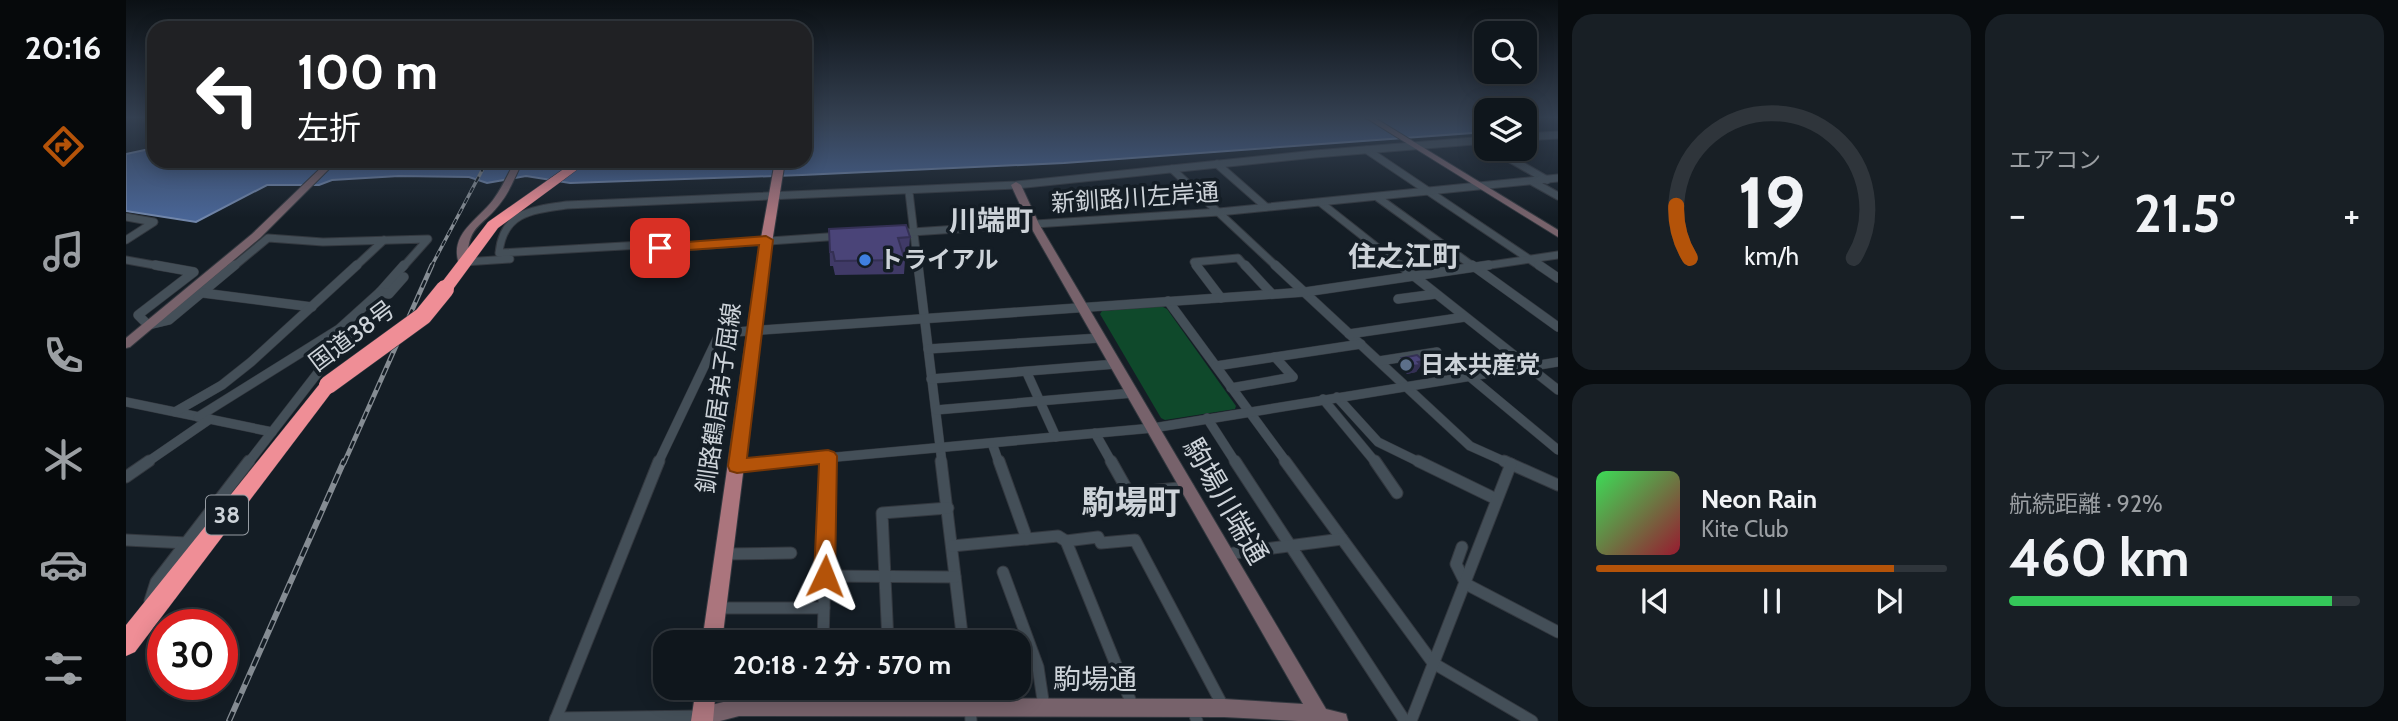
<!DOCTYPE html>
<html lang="ja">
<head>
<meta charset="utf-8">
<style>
	body { margin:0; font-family:Cabin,"Noto Sans JP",sans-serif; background:#181f25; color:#f1f3f6; height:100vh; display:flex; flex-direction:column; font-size:26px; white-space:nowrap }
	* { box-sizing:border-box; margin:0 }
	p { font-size:23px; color:#9b9fa3 }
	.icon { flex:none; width:38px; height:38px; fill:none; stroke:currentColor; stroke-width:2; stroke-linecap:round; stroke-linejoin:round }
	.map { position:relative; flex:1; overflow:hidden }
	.drawer { display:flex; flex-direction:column; gap:14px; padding:14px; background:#080c0f; width:840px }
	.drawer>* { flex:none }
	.banner { position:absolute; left:21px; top:21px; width:665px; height:147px; border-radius:21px; box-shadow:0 4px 18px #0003,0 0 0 2px #2f353b; background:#202124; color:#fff; overflow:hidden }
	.buttons { position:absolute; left:1348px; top:21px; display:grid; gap:14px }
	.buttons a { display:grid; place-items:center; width:63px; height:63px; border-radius:14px; background:#0f161c; box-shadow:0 4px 18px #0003,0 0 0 2px #2f353b; font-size:35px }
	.speed { position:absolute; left:21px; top:609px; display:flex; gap:14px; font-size:35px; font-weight:700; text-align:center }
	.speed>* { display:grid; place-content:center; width:91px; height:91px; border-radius:50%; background:#0f161c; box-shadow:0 4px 18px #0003,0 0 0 2px #2f353b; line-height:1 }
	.speed .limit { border:10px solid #d22; background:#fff; color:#111 }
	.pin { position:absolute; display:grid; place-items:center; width:60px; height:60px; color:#fff; margin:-30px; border-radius:14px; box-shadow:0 4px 10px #0006 }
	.me { position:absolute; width:77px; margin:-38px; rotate:2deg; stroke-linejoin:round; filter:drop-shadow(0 0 5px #0008) }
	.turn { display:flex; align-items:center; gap:24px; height:147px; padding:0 35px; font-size:32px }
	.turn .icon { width:91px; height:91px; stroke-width:2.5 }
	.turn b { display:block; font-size:49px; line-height:60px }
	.big { font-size:52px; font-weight:700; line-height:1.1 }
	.drawer .tile { flex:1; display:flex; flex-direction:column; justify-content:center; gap:10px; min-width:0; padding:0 24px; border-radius:21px; background:#181f25 }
	.drawer .dial { align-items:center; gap:0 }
	.dial svg { height:182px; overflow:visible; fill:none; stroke:#2f353b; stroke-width:7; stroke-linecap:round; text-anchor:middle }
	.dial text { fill:#f1f3f6; stroke:none }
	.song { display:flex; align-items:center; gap:21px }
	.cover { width:84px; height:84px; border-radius:10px; background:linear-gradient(135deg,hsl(130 70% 55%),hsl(350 70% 35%)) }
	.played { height:7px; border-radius:4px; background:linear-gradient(90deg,#b45309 85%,#2f353b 85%) }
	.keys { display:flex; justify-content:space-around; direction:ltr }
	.heat { display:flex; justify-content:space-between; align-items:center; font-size:38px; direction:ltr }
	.charge { height:10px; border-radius:5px; background:linear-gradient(90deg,#34c759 92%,#2f353b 0) }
	.drawer .tiles { flex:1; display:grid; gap:14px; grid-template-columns:repeat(2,1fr) }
	.trip { position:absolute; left:527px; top:630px; width:378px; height:70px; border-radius:21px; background:#0f161c; box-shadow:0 4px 18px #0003,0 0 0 2px #2f353b; font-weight:700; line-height:70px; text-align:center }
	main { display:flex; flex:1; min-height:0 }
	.tabs { display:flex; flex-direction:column; width:126px; justify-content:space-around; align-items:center; background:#06090b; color:#9b9fa3 }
	.tabs .icon { width:49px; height:49px }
	.tabs .on { color:#b45309 }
	.tabs b { font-size:32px; color:#f1f3f6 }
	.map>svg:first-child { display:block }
</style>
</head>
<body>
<main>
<nav class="tabs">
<b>20:16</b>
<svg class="icon on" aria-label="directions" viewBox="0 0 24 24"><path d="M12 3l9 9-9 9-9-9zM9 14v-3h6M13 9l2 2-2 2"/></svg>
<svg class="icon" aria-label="music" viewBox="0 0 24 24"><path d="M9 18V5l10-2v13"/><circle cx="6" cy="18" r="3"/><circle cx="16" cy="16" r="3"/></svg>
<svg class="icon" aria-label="phone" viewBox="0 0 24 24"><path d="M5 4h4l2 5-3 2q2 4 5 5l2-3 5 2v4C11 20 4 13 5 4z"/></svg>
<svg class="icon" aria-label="climate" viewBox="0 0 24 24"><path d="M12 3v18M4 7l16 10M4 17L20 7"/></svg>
<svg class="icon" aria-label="car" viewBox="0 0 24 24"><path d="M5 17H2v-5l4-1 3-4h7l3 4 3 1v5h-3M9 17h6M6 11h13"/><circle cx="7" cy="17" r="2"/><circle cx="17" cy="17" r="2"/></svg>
<svg class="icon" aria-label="filters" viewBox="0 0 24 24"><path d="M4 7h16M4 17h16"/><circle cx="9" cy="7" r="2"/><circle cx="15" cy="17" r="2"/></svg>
</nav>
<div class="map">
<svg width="1432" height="721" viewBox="0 0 1432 721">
	<rect width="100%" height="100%" fill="#141d25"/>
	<path fill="#0f492b" d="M 1035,306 L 1041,309 L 1110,406 L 1109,409 L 1039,420 L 1035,418 L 974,314 L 976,311 Z"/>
	<path fill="#496596" stroke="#7186aa" stroke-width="2" d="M 679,118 L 1360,118 L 1360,132 L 938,163 L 676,175 L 444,183 L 400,176 L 361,183 L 343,177 L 273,176 L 206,180 L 193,185 L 141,185 L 70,222 L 0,211 L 0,154 L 28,148 L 28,161 L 679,161 Z"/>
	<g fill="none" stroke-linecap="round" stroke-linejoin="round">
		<defs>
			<g id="street-far2">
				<path d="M 1398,137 L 1432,135"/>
				<path d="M 1367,149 L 1421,180"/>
				<path d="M 1241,150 L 1415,267"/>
				<path d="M 1091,164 L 1140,207"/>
				<path d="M 1046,169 L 1151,267"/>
				<path d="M 1407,182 L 1432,196"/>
				<path d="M 783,192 L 792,267"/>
				<path d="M 1251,197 L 1348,267"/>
				<path d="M 1195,203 L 1276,267"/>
				<path d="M 0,217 L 28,222 L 0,240"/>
				<path d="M 771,233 L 1093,212 L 1432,178"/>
				<path d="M 558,246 L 551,243 L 373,253 C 377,212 406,210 441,205 L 890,185 L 1189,154 L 1360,140"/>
				<path d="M 555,247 L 715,236"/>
				<path d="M 0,260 L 39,267"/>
				<path d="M 338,262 L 384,259"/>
				<path d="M 107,267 L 142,238 L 197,242 L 302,239 L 277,267"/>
				<path d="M 229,267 L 258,240"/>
				<path d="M 1072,267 L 1068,262 L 1112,258 L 1120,267"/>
				<path d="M 1351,267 L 1432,255"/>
			</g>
			<g id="street-far1">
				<path d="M 29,265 L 68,272 L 12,315 L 22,325 L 43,320 L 109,265"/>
				<path d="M 792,265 L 816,463"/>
				<path d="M 1070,265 L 1095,298"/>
				<path d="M 1119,265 L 1146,294"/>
				<path d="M 1149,265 L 1344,446 L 1382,463"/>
				<path d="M 1274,265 L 1432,390"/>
				<path d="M 1346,265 L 1432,327"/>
				<path d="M 1413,265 L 1432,278"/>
				<path d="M 254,292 L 278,265"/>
				<path d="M 77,293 L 186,307"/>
				<path d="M 1272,299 L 1310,294"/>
				<path d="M 1042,301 L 1161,463"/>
				<path d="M 1223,334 L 1339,317"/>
				<path d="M 802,349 L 974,338"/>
				<path d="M 1149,357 L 1167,377"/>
				<path d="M 1253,361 L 1311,352"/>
				<path d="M 1090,366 L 1235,344"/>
				<path d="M 901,373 L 930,437"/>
				<path d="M 1343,376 L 1432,450"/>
				<path d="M 805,379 L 990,364"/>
				<path d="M 1105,388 L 1167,377"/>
				<path d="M 1211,397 L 1252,442 L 1295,463"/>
				<path d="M 1197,399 L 1250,463"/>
				<path d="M 0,402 L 146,432"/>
				<path d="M 810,410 L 1007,393"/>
				<path d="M 49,412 L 96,385 L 125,362 L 231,265"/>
				<path d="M 72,417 L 213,329 L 254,292 L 263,294 L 278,277"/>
				<path d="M 1081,418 L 1110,463"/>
				<path d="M 969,433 L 986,463"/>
				<path d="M 866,443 L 873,463"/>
				<path d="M 20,463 L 84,419"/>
				<path d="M 122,463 L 204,357 L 230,329"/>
				<path d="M 532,463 L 594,333 L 1179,292 L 1363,265"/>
				<path d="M 645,463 L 1027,428 L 1432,362"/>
				<path d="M 702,463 L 702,456"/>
			</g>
			<g id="street">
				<path d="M 815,461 L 837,642"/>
				<path d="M 873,461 L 901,539"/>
				<path d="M 985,461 L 1003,493 L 1062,487"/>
				<path d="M 1109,461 L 1279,721"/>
				<path d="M 1159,461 L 1307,663 L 1406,721"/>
				<path d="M 1249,461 L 1271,493"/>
				<path d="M 1292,461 L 1370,499"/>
				<path d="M 1378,461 L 1432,485"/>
				<path d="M 611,466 L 664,461"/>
				<path d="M 0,477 L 23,461"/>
				<path d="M 0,540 L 61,543"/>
				<path d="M 826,546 L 932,536 L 940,541"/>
				<path d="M 1336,547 L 1330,564 L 1340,584 L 1432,632"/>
				<path d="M 598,554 L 665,553"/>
				<path d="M 1101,554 L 1216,539"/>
				<path d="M 877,572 L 912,667 L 918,707"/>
				<path d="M 699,576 L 829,577"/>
				<path d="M 24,601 L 30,582 L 123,461"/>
				<path d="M 591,608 L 698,608"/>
				<path d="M 697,642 L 702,461"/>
				<path d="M 762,642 L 756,513 L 822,508"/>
				<path d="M 764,688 L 764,707"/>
				<path d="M 843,688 L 845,721"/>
				<path d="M 695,707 L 696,688"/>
				<path d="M 1007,707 L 940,541 L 972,537 L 975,543 L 1009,540 L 1098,708"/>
				<path d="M 1066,708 L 1071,721"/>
				<path d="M 430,718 L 575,716"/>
				<path d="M 429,721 L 533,461"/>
				<path d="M 1285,721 L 1385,464"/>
			</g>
			<g id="secondary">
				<path d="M 1240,118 L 1249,118 L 1432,230 L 1432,237 Z"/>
				<path d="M 202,161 L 211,161 L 134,238 L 4,347 L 0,348 L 0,338 L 126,234 Z"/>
				<path d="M 389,161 L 397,161 C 390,174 385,189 376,201 C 358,227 340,224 342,262 L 337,265 L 333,264 C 323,234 351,221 367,200 C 376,188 382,174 389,161 Z"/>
				<path d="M 890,182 L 895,185 L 913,224 L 1200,709 L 1220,714 L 1222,721 L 1172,721 L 1098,717 L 613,716 L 594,721 L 570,721 L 568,716 L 570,709 L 613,698 L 1098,699 L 1177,704 L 903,224 L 885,185 Z"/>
			</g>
			<g id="primary">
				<path d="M 649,161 L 659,161 L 645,249 L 596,642 L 576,642 L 633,249 Z"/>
				<path d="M 570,688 L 590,688 L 587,721 L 565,721 Z"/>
			</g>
			<g id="highway">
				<path d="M 449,161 L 463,161 L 372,228 L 325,292 L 313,292 L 311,289 L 313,286 L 362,222 Z"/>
				<path d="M 202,379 L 208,381 L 211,385 L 208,389 L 9,652 L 0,656 L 0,625 L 196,381 Z"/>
			</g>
		</defs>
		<use href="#street-far2" stroke="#33383f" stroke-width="9"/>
		<use href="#street-far1" stroke="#33383f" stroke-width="10"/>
		<use href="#street" stroke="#33383f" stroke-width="13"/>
		<use href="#secondary" stroke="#33383f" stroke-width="2"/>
		<use href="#primary" stroke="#33383f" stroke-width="2"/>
		<use href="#highway" stroke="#33383f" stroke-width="1"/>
		<use href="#street-far2" stroke="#444f58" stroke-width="7"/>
		<use href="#street-far1" stroke="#444f58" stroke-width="9"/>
		<use href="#street" stroke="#444f58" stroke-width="11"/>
		<use href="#secondary" fill="#77626b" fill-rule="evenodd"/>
		<use href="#primary" fill="#ab757d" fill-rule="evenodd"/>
		<use href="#highway" fill="#ef8e96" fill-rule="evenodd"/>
		<defs>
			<path id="rail-far2" d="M 305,267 L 361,161"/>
			<path id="rail-far1" d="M 218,463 L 306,265"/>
			<path id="rail" d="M 103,721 L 218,461"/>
		</defs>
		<use href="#rail-far2" stroke="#858c93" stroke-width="3.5"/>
		<use href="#rail-far1" stroke="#858c93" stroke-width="5"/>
		<use href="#rail" stroke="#858c93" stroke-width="6"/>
		<use href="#rail-far2" stroke="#141d25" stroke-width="2" stroke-dasharray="6" stroke-linecap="butt"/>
		<use href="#rail-far1" stroke="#141d25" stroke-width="2.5" stroke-dasharray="8" stroke-linecap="butt"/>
		<use href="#rail" stroke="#141d25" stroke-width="3.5" stroke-dasharray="10" stroke-linecap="butt"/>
		<defs>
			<path id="highway-bridge" d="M 202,385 L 297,316 L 319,289"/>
		</defs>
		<use href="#highway-bridge" stroke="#33383f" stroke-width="19" stroke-linecap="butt"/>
		<use href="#highway-bridge" stroke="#ef8e96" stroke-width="18"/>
	</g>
	<g fill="#403a67">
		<path d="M 703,229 L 784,237 L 783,251 L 777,252 L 779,260 L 778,274 L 709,275 L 707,266 L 704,266 Z"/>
		<path d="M 1276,358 L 1298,361 L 1290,372 L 1281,374 L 1272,365 Z"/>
	</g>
	<path fill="#343054" d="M 1298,361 L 1290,372 L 1281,374 L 1286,366 L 1292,362 Z"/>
	<g fill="#4a4478" stroke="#343054" stroke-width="2">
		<path d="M 780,225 L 784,237 L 772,238 L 779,260 L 709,261 L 707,252 L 704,252 L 703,229 Z"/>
		<path d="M 1291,355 L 1298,361 L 1292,362 L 1295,365 L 1286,366 L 1276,358 Z"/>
	</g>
	<linearGradient id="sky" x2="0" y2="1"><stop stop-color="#0b1014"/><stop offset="0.54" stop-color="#344051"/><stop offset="1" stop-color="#344051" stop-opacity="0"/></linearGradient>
	<rect width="1432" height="218" fill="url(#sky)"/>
	<path fill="#b45309" stroke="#753606" stroke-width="2" d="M 640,236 L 647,240 L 621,458 L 702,450 L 708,452 L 711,456 L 709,576 L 706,583 L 699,585 L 691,583 L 688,576 L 693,464 L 611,473 L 604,471 L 602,466 L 633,245 L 534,252 L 527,248 L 534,244 Z"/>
	<circle fill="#3f7fe0" stroke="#141d25" stroke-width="2.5" cx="739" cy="260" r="7"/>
	<circle fill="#5c6f8a" stroke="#141d25" stroke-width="2.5" cx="1280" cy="365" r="7"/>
	<g text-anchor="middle" stroke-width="7" stroke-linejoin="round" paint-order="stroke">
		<rect fill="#141d25" stroke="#969ca3" stroke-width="2" x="80" y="495.5" width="42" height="39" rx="5"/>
		<g font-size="23" font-weight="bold" fill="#cdd3d9">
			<text x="101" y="523">38</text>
		</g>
		<g font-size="24" fill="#cdd3d9" stroke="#141d25">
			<text transform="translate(1009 198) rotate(-4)" y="8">新釧路川左岸通</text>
			<text transform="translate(226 336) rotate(-37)" y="8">国道38号</text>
			<text transform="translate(593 398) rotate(-82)" y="8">釧路鶴居弟子屈線</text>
		</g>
		<g font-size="24" font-weight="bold" fill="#cdd3d9" stroke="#141d25" text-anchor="start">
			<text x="753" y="268">トライアル</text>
			<text x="1294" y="373">日本共産党</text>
		</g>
		<g font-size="28" font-weight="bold" fill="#cdd3d9" stroke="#141d25">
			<text x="865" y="230">川端町</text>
			<text x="1278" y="266">住之江町</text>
		</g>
		<g font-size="28" fill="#cdd3d9" stroke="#141d25">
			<text transform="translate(1100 501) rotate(60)" y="10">駒場川端通</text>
			<text x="969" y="689">駒場通</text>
		</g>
		<g font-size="33" font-weight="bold" fill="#cdd3d9" stroke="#141d25">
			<text x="1005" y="514">駒場町</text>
		</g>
	</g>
</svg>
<div class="buttons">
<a><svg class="icon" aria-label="search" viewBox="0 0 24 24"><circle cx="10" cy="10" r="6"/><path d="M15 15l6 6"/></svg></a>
<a><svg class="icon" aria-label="layers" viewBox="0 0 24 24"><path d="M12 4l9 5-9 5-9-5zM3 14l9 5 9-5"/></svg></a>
</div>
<div class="speed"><div class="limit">30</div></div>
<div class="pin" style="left:534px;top:248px;background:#d93025"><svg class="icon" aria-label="arrive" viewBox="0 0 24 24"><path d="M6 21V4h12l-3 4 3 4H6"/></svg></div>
<svg class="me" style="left:699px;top:576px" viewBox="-20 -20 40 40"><path d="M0-17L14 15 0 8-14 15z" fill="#b45309" stroke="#fff" stroke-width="4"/></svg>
<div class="trip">20:18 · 2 分 · 570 m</div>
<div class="banner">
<div class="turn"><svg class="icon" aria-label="left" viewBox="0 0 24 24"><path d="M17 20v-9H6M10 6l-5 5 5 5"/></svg><div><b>100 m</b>左折</div></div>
</div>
</div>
<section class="drawer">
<div class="tiles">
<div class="tile dial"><svg viewBox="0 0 100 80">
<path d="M14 69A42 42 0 1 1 86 69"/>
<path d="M14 69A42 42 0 0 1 8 46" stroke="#b45309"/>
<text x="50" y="56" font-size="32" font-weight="700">19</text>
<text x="50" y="72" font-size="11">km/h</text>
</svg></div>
<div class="tile"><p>エアコン</p>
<div class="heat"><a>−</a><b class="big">21.5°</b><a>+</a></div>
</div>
<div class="tile">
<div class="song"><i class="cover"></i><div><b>Neon Rain</b><p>Kite Club</p></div></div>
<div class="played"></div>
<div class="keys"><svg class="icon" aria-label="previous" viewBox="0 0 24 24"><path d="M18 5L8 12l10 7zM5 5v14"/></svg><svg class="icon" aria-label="pause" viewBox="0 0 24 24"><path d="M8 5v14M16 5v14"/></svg><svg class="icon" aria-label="next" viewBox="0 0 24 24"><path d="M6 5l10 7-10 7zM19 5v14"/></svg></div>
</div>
<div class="tile"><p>航続距離 · 92%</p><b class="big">460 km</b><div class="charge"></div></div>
</div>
</section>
</main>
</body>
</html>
